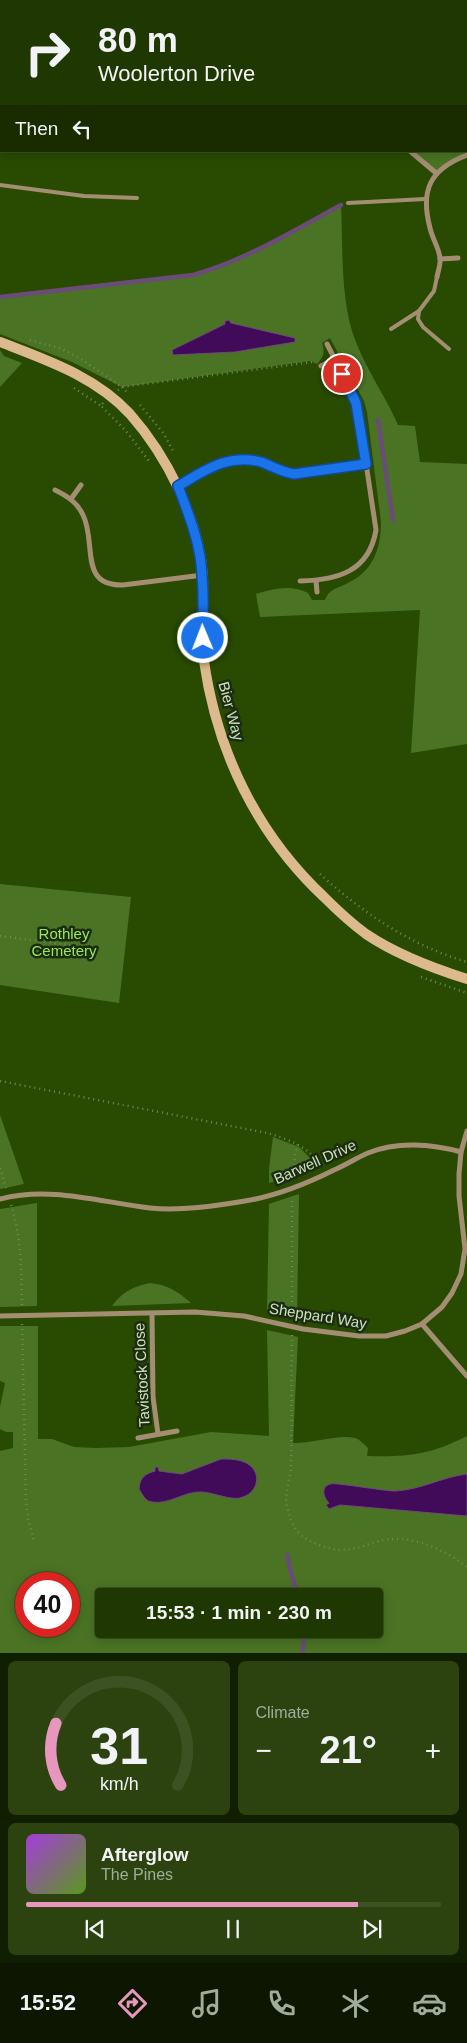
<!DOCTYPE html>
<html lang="en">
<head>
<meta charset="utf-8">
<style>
	body { margin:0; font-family:Helvetica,sans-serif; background:#2c4310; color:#f1f3f6; height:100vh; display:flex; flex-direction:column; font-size:19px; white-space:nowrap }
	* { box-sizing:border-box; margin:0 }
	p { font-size:16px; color:#a1ac99 }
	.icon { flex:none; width:28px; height:28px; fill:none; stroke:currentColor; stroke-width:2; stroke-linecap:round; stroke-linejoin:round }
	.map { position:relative; height:1653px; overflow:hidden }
	.sheet { display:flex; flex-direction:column; gap:8px; padding:8px; background:#111f01; flex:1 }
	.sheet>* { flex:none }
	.hud { position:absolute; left:0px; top:0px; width:468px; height:152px; box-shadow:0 2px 12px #0003,0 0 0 1px #3c5223; background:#1f3801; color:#f1f3f6; overflow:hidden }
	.speed { position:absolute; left:15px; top:1572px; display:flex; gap:10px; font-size:25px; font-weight:700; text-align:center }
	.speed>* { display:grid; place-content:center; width:65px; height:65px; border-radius:50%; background:#1f3801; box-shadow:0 2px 12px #0003,0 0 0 1px #3c5223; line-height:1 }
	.speed .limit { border:8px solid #d22; background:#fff; color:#111 }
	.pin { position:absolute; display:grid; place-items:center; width:42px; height:42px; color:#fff; margin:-21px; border:2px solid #fff; border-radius:50%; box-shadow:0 1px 5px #0007 }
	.me { position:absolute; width:55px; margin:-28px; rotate:359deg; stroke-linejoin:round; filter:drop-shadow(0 0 4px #0008) }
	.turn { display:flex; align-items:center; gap:18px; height:105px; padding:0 15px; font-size:22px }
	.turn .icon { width:65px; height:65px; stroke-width:2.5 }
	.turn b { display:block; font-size:35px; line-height:42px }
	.then { display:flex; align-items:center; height:48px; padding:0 15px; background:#0003; gap:10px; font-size:19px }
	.big { font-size:38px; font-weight:700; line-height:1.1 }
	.sheet .card { flex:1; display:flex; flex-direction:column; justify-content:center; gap:8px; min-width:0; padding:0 18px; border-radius:8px; background:#2c4310 }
	.sheet .dial { align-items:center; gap:0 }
	.dial svg { height:130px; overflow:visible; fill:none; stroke:#3c5223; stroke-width:7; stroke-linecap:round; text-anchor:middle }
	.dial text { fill:#f1f3f6; stroke:none }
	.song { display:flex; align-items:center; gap:15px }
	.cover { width:60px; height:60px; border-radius:8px; background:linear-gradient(135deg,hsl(280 70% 55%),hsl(90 70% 35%)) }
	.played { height:5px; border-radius:2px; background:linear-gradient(90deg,#e797bd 80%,#3c5223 80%) }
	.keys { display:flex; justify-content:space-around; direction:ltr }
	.heat { display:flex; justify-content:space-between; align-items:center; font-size:28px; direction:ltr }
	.sheet .tiles { flex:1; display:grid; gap:8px; grid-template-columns:1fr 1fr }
	.card:last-child { grid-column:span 2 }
	.trip { position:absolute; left:95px; top:1588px; width:288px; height:50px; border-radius:5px; background:#1f3801; box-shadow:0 2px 12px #0003,0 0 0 1px #3c5223; font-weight:700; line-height:50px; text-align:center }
	.dock { display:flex; height:80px; justify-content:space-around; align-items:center; background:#0c1600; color:#a1ac99 }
	.dock .icon { width:35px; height:35px }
	.dock .active { color:#e797bd }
	.dock b { font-size:22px; color:#f1f3f6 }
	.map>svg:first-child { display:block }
</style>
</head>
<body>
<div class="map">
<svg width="467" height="1653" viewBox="0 0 467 1653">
	<rect width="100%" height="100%" fill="#294b01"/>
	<g fill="#4a7424" fill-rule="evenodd">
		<path d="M 319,0 L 467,0 L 467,155 L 436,173 L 410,151 L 466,151 L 466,1 Z"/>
		<path d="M 341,205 C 343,247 340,304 356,342 C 367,371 386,397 398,425 L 415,426 L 420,462 L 467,464 L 467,744 L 411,753 L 420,610 L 260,617 L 256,594 C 273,589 291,584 308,593 L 312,600 L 325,600 C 329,589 336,589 346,584 C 373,572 381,549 381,522 L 367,412 L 364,401 L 330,338 L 322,343 C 325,352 324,356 317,364 L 311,361 L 122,387 L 72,362 L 0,334 L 0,297 L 193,275 C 246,260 293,231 341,205 Z"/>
		<path d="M 0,350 L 4,356 L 22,363 L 0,387 Z"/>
		<path d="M 0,884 L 131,897 L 119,1003 L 0,985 Z"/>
		<path d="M 0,1115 L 24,1184 L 0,1189 Z"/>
		<path d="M 273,1137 L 299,1147 L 316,1164 C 309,1174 281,1179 269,1183 L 269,1169 Z"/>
		<path d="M 299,1194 L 297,1317 L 267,1311 L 269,1204 Z"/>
		<path d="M 37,1203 L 37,1306 L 0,1307 L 0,1209 Z"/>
		<path d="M 150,1283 C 168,1285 177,1291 191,1303 L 112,1306 C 123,1291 133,1287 150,1283 Z"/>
		<path d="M 0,1326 L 38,1326 L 38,1439 L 52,1439 L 74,1447 L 96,1448 L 129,1447 L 211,1432 L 269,1436 L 267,1330 L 298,1337 L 293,1443 C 311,1444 338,1434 355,1438 C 359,1439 365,1445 368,1448 L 367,1456 C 408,1457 430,1455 467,1436 L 467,1653 L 0,1653 L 0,1451 L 13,1448 L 13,1432 L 6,1432 L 0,1429 L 0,1407 L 5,1383 L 0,1381 ZM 26,1584 L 69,1584 L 69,1626 L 26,1626 ZM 104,1596 L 374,1596 L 374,1629 L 104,1629 Z"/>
	</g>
	<g fill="#420b5a" stroke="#6b4b78">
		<path d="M 229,320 L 231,323 L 295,338 L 295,342 L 235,352 L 173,355 L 172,350 L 225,324 L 225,321 Z"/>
		<path d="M 221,1459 C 230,1459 240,1459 248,1464 C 262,1473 258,1492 243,1497 C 233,1502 213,1492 201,1492 C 185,1491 169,1505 152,1502 C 145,1501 143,1495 139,1489 C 140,1477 145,1474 155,1471 L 155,1467 L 158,1467 L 159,1471 L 182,1474 Z"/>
		<path d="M 467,1474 L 467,1516 L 340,1505 L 329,1509 L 326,1505 L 329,1503 C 324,1498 320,1487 330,1484 C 334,1482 384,1491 395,1491 C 420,1490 442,1477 467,1474 Z"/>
	</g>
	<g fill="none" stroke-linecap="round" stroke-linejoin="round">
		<g stroke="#6b4b78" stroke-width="4.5">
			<path d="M 0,297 L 193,275 C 246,260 293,231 341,205"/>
			<path d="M 378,420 L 393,520"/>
			<path d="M 287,1555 L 290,1569 L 298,1596"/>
			<path d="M 302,1653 L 306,1629"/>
		</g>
		<g stroke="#6f8b52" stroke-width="2.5" stroke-dasharray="1 4" stroke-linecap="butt">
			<path d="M 30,340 L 62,349 L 81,359 L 122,387 L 313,362"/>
			<path d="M 74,388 L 101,406"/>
			<path d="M 118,390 L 122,387 L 129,394"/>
			<path d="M 103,403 L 101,406 L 126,431 L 149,461"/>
			<path d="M 140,405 L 164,434 L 173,451"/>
			<path d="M 320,874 C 363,913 410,945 467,962"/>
			<path d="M 0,936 L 70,945"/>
			<path d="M 421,977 L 467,993"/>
			<path d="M 0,1081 L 267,1133 C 288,1139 310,1147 321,1167"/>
			<path d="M 0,1168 L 6,1188"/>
			<path d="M 293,1180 L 295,1155 L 298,1144"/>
			<path d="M 11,1205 C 22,1238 21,1272 22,1306"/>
			<path d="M 292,1317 L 292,1198"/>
			<path d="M 22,1324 L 26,1499 L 28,1519 L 34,1541"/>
			<path d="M 292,1335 C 291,1379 292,1422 291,1465 C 291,1479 284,1492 287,1507 C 291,1524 296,1534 312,1542 C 354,1562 365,1537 401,1539 C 425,1541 448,1552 467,1567"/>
		</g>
		<g stroke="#a48e73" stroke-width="4">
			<path d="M 0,185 L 84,196 L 137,198"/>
			<path d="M 348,203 L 425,199"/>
			<path d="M 437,277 L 434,291 L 419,311 L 418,319 L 423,327 L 449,349"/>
			<path d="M 391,329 L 419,311"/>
		</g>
		<g stroke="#a48e73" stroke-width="5">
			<path d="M 410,151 L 436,173"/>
			<path d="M 440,259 L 458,258"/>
			<path d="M 437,277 C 438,271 441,264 440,258 C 439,248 432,238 430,228 C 420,190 430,169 467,155"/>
			<path d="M 321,366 L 334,359"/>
			<path d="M 178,486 L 213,466 L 227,460 L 242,459 L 261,462 L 282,472 L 294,474 L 366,463"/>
			<path d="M 55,490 C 67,496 77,502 83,515 C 97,543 78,586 123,585 L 203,575"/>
			<path d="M 71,499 L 81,485"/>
			<path d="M 300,581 C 337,580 369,572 376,530 L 357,403 L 327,344"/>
			<path d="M 316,581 L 317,592"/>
			<path d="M 0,1199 C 51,1186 99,1202 150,1208 C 181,1211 215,1206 245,1201 C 276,1196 306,1184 334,1170 C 346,1165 356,1158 368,1153 C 397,1141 432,1144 461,1152"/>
			<path d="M 152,1314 L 153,1397 L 158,1434"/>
			<path d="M 0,1316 L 195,1312 L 244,1316 L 303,1329 L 359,1336 L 386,1336 L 405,1331 L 422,1324 L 442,1307 L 452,1293 L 461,1274 L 465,1249 L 459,1196 L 459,1174 L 461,1152 L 467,1131"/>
			<path d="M 422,1324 L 467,1376"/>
			<path d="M 138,1438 L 177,1431"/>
		</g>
		<g stroke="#dcba8e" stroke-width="10">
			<path d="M 58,1 L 58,0"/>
			<path d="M 0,139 L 1,136"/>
			<path d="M 0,342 C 46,360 95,376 130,414 C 167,456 199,519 203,576 C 204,604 200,633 204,661 C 217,752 257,834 324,897 C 337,910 351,923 366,934 C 397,955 432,968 467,979"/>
		</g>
	</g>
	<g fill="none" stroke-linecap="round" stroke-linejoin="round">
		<defs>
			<path id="route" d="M 203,638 C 203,617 204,597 202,576 C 201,545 189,515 178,486 C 204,471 228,453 261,462 C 272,466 281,472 294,474 L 366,464 L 356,403 L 342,374"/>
		</defs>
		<use href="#route" stroke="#114b97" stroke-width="12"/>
		<use href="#route" stroke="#1a73e8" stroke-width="9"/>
	</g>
	<g text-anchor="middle" stroke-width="5" stroke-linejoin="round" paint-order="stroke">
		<g font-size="15" fill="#cce1be" stroke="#1c2c10">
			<text transform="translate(231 711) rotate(75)" y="5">Bier Way</text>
			<text transform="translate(315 1162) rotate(-24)" y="5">Barwell Drive</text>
			<text transform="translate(318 1316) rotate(9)" y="5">Sheppard Way</text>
			<text transform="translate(142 1375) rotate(-93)" y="5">Tavistock Close</text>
		</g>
		<g font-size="15" fill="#9ae855" stroke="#1c2c10">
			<text x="64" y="939">Rothley<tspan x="64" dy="17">Cemetery</tspan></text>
		</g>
	</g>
</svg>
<div class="speed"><div class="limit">40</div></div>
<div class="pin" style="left:342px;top:374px;background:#d93025"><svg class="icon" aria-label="arrive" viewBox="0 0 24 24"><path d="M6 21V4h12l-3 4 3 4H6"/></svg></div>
<svg class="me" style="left:203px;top:638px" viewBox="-20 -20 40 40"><circle r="17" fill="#1a73e8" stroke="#fff" stroke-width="3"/><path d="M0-11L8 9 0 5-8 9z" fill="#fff"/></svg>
<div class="trip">15:53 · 1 min · 230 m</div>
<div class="hud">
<div class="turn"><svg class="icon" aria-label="right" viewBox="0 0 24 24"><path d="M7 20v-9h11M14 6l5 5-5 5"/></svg><div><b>80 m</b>Woolerton Drive</div></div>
<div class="then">Then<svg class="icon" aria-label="left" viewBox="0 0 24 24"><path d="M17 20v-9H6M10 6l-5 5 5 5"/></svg></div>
</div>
</div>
<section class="sheet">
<div class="tiles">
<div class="card dial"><svg viewBox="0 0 100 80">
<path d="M14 69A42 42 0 1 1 86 69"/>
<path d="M14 69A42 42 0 0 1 11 31" stroke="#e797bd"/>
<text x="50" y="56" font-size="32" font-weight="700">31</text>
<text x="50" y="72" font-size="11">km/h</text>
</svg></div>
<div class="card"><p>Climate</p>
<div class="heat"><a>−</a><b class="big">21°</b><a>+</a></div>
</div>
<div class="card">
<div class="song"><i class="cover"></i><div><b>Afterglow</b><p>The Pines</p></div></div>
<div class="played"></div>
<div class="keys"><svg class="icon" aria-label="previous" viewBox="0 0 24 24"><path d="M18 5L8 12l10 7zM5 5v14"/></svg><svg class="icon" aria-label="pause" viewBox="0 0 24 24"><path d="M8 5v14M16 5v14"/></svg><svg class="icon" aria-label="next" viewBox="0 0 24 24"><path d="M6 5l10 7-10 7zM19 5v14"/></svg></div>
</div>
</div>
</section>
<nav class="dock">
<b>15:52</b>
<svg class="icon active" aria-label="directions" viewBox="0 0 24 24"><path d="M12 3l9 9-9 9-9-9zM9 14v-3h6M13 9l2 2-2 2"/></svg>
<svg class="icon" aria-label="music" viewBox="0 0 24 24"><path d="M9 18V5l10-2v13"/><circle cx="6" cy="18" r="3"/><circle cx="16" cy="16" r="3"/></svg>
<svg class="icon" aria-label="phone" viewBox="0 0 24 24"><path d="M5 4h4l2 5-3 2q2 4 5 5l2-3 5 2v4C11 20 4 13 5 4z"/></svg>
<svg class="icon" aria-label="climate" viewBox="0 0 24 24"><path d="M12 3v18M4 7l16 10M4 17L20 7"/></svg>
<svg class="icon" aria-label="car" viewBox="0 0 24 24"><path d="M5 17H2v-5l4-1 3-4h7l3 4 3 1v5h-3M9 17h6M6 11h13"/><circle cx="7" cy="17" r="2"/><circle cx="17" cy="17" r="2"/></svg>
</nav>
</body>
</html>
